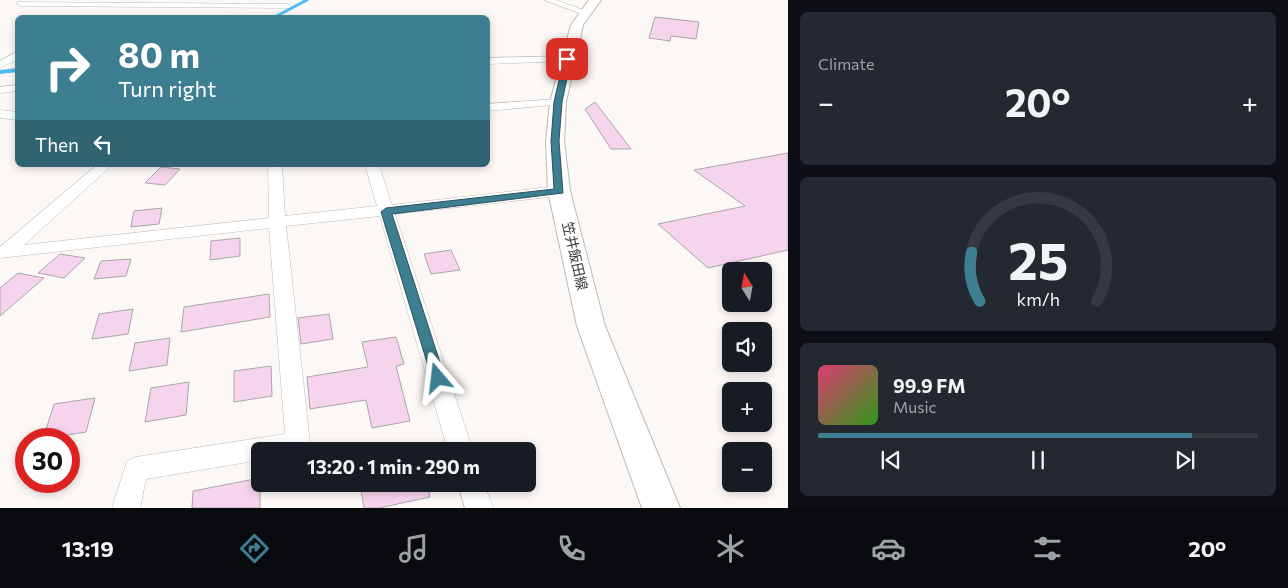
<!DOCTYPE html>
<html lang="en">
<head>
<meta charset="utf-8">
<style>
	body { margin:0; font-family:Commissioner,"Noto Sans JP",sans-serif; background:#242831; color:#f1f3f6; height:100vh; display:flex; flex-direction:column; font-size:19px; white-space:nowrap }
	* { box-sizing:border-box; margin:0 }
	p { font-size:16px; color:#9ea1a6 }
	.icon { flex:none; width:28px; height:28px; fill:none; stroke:currentColor; stroke-width:2; stroke-linecap:round; stroke-linejoin:round }
	.map { position:relative; flex:1; overflow:hidden }
	.details { display:flex; flex-direction:column; gap:12px; padding:12px; background:#0d0f14; width:500px }
	.details>* { flex:none }
	.banner { position:absolute; left:15px; top:15px; width:475px; height:152px; border-radius:8px; box-shadow:0 2px 8px #0003; background:#3d7e90; color:#fff; overflow:hidden }
	.needle { width:32px; rotate:349deg }
	.fabs { position:absolute; left:722px; top:262px; display:grid; gap:10px }
	.fabs a { display:grid; place-items:center; width:50px; height:50px; border-radius:8px; background:#171b24; box-shadow:0 2px 8px #0003; font-size:25px }
	.speed { position:absolute; left:15px; top:428px; display:flex; gap:10px; font-size:25px; font-weight:700; text-align:center }
	.speed>* { display:grid; place-content:center; width:65px; height:65px; border-radius:50%; background:#171b24; box-shadow:0 2px 8px #0003; line-height:1 }
	.speed .limit { border:8px solid #d22; background:#fff; color:#111 }
	.pin { position:absolute; display:grid; place-items:center; width:42px; height:42px; color:#fff; margin:-21px; border-radius:10px; box-shadow:0 2px 8px #0006 }
	.me { position:absolute; width:55px; margin:-28px; rotate:343deg; stroke-linejoin:round; filter:drop-shadow(0 0 4px #0008) }
	.turn { display:flex; align-items:center; gap:18px; height:105px; padding:0 20px; font-size:22px }
	.turn .icon { width:65px; height:65px; stroke-width:2.5 }
	.turn b { display:block; font-size:35px; line-height:42px }
	.then { display:flex; align-items:center; height:48px; padding:0 20px; background:#0003; gap:10px; font-size:19px }
	.big { font-size:38px; font-weight:700; line-height:1.1 }
	.details .card { flex:1; display:flex; flex-direction:column; justify-content:center; gap:8px; min-width:0; padding:0 18px; border-radius:8px; background:#242831 }
	.details .dial { align-items:center; gap:0 }
	.dial svg { height:130px; overflow:visible; fill:none; stroke:#363941; stroke-width:7; stroke-linecap:round; text-anchor:middle }
	.dial text { fill:#f1f3f6; stroke:none }
	.song { display:flex; align-items:center; gap:15px }
	.cover { width:60px; height:60px; border-radius:8px; background:linear-gradient(135deg,hsl(340 70% 55%),hsl(110 70% 35%)) }
	.played { height:5px; border-radius:2px; background:linear-gradient(90deg,#3d7e90 85%,#363941 85%) }
	.keys { display:flex; justify-content:space-around; direction:ltr }
	.heat { display:flex; justify-content:space-between; align-items:center; font-size:28px; direction:ltr }
	.trip { position:absolute; left:251px; top:442px; width:285px; height:50px; border-radius:8px; background:#171b24; box-shadow:0 2px 8px #0003; font-weight:700; line-height:50px; text-align:center }
	.tab-bar { display:flex; height:80px; justify-content:space-around; align-items:center; background:#090b0e; color:#9ea1a6 }
	.tab-bar .icon { width:35px; height:35px }
	.tab-bar .current { color:#3d7e90 }
	.tab-bar b { font-size:22px; color:#f1f3f6 }
	main { display:flex; flex:1; min-height:0 }
	.map>svg:first-child { display:block }
</style>
</head>
<body>
<main>
<div class="map">
<svg width="788" height="508" viewBox="0 0 788 508">
	<rect width="100%" height="100%" fill="#fcf8f5"/>
	<g fill="none" stroke-linecap="round" stroke-linejoin="round">
		<path stroke="#4ebbf5" stroke-width="3" d="M 273,18 L 307,0"/>
		<path stroke="#4ebbf5" stroke-width="4" d="M 0,72 L 18,70"/>
	</g>
	<g fill="#f7d4ed" stroke="#a9a6a8">
		<path d="M 655,17 L 699,22 L 696,39 L 671,36 L 670,41 L 649,38 Z"/>
		<path d="M 595,102 L 631,149 L 611,149 L 585,109 Z"/>
		<path d="M 788,153 L 788,250 L 708,268 L 658,224 L 745,206 L 694,170 Z"/>
		<path d="M 161,167 L 180,169 L 165,185 L 145,183 Z"/>
		<path d="M 162,208 L 159,224 L 131,227 L 134,211 Z"/>
		<path d="M 240,238 L 240,256 L 210,260 L 211,241 Z"/>
		<path d="M 451,250 L 460,270 L 431,274 L 424,254 Z"/>
		<path d="M 60,254 L 85,258 L 64,278 L 38,273 Z"/>
		<path d="M 131,259 L 126,276 L 94,279 L 101,261 Z"/>
		<path d="M 18,273 L 44,278 L 0,316 L 0,288 Z"/>
		<path d="M 269,294 L 270,317 L 181,332 L 184,307 Z"/>
		<path d="M 133,309 L 128,334 L 92,339 L 99,314 Z"/>
		<path d="M 329,314 L 333,339 L 301,344 L 298,318 Z"/>
		<path d="M 396,337 L 404,364 L 396,366 L 410,421 L 372,428 L 366,400 L 310,409 L 307,377 L 368,367 L 362,342 Z"/>
		<path d="M 170,338 L 167,365 L 129,371 L 135,343 Z"/>
		<path d="M 271,366 L 272,396 L 234,402 L 234,371 Z"/>
		<path d="M 189,382 L 186,415 L 145,422 L 151,388 Z"/>
		<path d="M 95,398 L 86,432 L 43,439 L 54,404 Z"/>
		<path d="M 260,478 L 260,508 L 192,508 L 193,491 Z"/>
		<path d="M 360,484 L 427,484 L 430,497 L 379,508 L 364,508 Z"/>
	</g>
	<g fill="none" stroke-linecap="round" stroke-linejoin="round">
		<defs>
			<g id="minor">
				<path d="M 544,0 L 556,0 L 589,12 L 582,14 Z"/>
				<path d="M 18,2 L 288,4 L 292,6 L 288,8 L 21,6 L 17,4 Z"/>
				<path d="M 18,51 L 18,59 L 0,68 L 0,61 Z"/>
				<path d="M 567,56 L 572,59 L 571,61 L 488,64 L 488,58 Z"/>
				<path d="M 18,85 L 18,91 L 0,93 L 0,87 Z"/>
				<path d="M 558,99 L 564,102 L 562,104 L 488,111 L 488,104 Z"/>
				<path d="M 0,110 L 18,112 L 18,120 L 0,118 Z"/>
				<path d="M 97,165 L 112,165 L 24,245 L 269,218 L 268,165 L 282,165 L 285,216 L 377,206 L 365,165 L 379,165 L 392,205 L 559,186 L 564,188 L 567,191 L 559,196 L 395,214 L 473,451 L 448,451 L 380,216 L 286,226 L 310,443 L 307,451 L 260,451 L 260,460 L 146,479 L 140,508 L 112,508 L 127,461 L 136,457 L 285,434 L 269,228 L 0,258 L 0,247 Z"/>
				<path d="M 458,484 L 484,484 L 493,508 L 465,508 Z"/>
			</g>
			<path id="secondary" d="M 589,0 L 601,0 L 583,25 L 566,102 L 564,141 L 570,191 L 605,326 L 680,508 L 642,508 L 577,326 L 548,191 L 546,141 L 550,102 L 571,25 Z"/>
		</defs>
		<use href="#minor" stroke="#bebab7" stroke-width="1"/>
		<use href="#secondary" stroke="#bebab7" stroke-width="2"/>
		<use href="#minor" fill="#fff" fill-rule="evenodd"/>
		<use href="#secondary" fill="#fff" fill-rule="evenodd"/>
	</g>
	<path fill="#3d7e90" stroke="#28525e" d="M 567,57 L 571,59 L 562,102 L 559,141 L 563,193 L 392,214 L 445,378 L 443,382 L 433,382 L 381,212 L 386,208 L 554,189 L 551,141 L 554,102 L 564,59 Z"/>
	<g text-anchor="middle" stroke-width="5" stroke-linejoin="round" paint-order="stroke">
		<g font-size="14" fill="#3c3b3a" stroke="#fff">
			<text transform="translate(575 256) rotate(77)" y="5">笠井飯田線</text>
		</g>
	</g>
</svg>
<div class="fabs">
<a><svg class="needle" viewBox="-14 -14 28 28"><path d="M0-13l5 13h-10z" fill="#e53935"/><path d="M0 13l5-13h-10z" fill="#9ea1a6"/></svg></a>
<a><svg class="icon" aria-label="sound" viewBox="0 0 24 24"><path d="M4 9h4l5-4v14l-5-4H4zM17 9q2 3 0 6"/></svg></a>
<a>+</a>
<a>−</a>
</div>
<div class="speed"><div class="limit">30</div></div>
<div class="pin" style="left:567px;top:59px;background:#d93025"><svg class="icon" aria-label="arrive" viewBox="0 0 24 24"><path d="M6 21V4h12l-3 4 3 4H6"/></svg></div>
<svg class="me" style="left:438px;top:378px" viewBox="-20 -20 40 40"><path d="M0-17L14 15 0 8-14 15z" fill="#3d7e90" stroke="#fff" stroke-width="4"/></svg>
<div class="trip">13:20 · 1 min · 290 m</div>
<div class="banner">
<div class="turn"><svg class="icon" aria-label="right" viewBox="0 0 24 24"><path d="M7 20v-9h11M14 6l5 5-5 5"/></svg><div><b>80 m</b>Turn right</div></div>
<div class="then">Then<svg class="icon" aria-label="left" viewBox="0 0 24 24"><path d="M17 20v-9H6M10 6l-5 5 5 5"/></svg></div>
</div>
</div>
<section class="details">
<div class="card"><p>Climate</p>
<div class="heat"><a>−</a><b class="big">20°</b><a>+</a></div>
</div>
<div class="card dial"><svg viewBox="0 0 100 80">
<path d="M14 69A42 42 0 1 1 86 69"/>
<path d="M14 69A42 42 0 0 1 9 39" stroke="#3d7e90"/>
<text x="50" y="56" font-size="32" font-weight="700">25</text>
<text x="50" y="72" font-size="11">km/h</text>
</svg></div>
<div class="card">
<div class="song"><i class="cover"></i><div><b>99.9 FM</b><p>Music</p></div></div>
<div class="played"></div>
<div class="keys"><svg class="icon" aria-label="previous" viewBox="0 0 24 24"><path d="M18 5L8 12l10 7zM5 5v14"/></svg><svg class="icon" aria-label="pause" viewBox="0 0 24 24"><path d="M8 5v14M16 5v14"/></svg><svg class="icon" aria-label="next" viewBox="0 0 24 24"><path d="M6 5l10 7-10 7zM19 5v14"/></svg></div>
</div>
</section>
</main>
<nav class="tab-bar">
<b>13:19</b>
<svg class="icon current" aria-label="directions" viewBox="0 0 24 24"><path d="M12 3l9 9-9 9-9-9zM9 14v-3h6M13 9l2 2-2 2"/></svg>
<svg class="icon" aria-label="music" viewBox="0 0 24 24"><path d="M9 18V5l10-2v13"/><circle cx="6" cy="18" r="3"/><circle cx="16" cy="16" r="3"/></svg>
<svg class="icon" aria-label="phone" viewBox="0 0 24 24"><path d="M5 4h4l2 5-3 2q2 4 5 5l2-3 5 2v4C11 20 4 13 5 4z"/></svg>
<svg class="icon" aria-label="climate" viewBox="0 0 24 24"><path d="M12 3v18M4 7l16 10M4 17L20 7"/></svg>
<svg class="icon" aria-label="car" viewBox="0 0 24 24"><path d="M5 17H2v-5l4-1 3-4h7l3 4 3 1v5h-3M9 17h6M6 11h13"/><circle cx="7" cy="17" r="2"/><circle cx="17" cy="17" r="2"/></svg>
<svg class="icon" aria-label="filters" viewBox="0 0 24 24"><path d="M4 7h16M4 17h16"/><circle cx="9" cy="7" r="2"/><circle cx="15" cy="17" r="2"/></svg>
<b>20°</b>
</nav>
</body>
</html>
